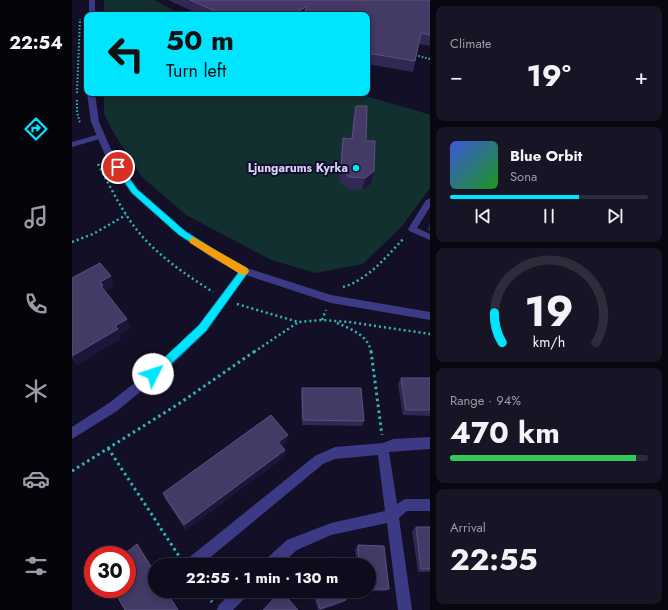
<!DOCTYPE html>
<html lang="en">
<head>
<meta charset="utf-8">
<style>
	body { margin:0; font-family:Jost,sans-serif; background:#171425; color:#f1f3f6; height:100vh; display:flex; flex-direction:column; font-size:15px; white-space:nowrap }
	* { box-sizing:border-box; margin:0 }
	p { font-size:13px; color:#9b9ba3 }
	.icon { flex:none; width:22px; height:22px; fill:none; stroke:currentColor; stroke-width:2; stroke-linecap:round; stroke-linejoin:round }
	.map { position:relative; flex:1; overflow:hidden }
	.side { display:flex; flex-direction:column; gap:6px; padding:6px; background:#08060f; width:238px }
	.side>* { flex:none }
	.guide { position:absolute; left:12px; top:12px; width:286px; height:84px; border-radius:8px; box-shadow:0 2px 10px #0003,0 0 0 1px #2e2b3b; background:#00e5ff; color:#111; overflow:hidden }
	.speed { position:absolute; left:12px; top:546px; display:flex; gap:8px; font-size:20px; font-weight:700; text-align:center }
	.speed>* { display:grid; place-content:center; width:52px; height:52px; border-radius:50%; background:#0e0b1c; box-shadow:0 2px 10px #0003,0 0 0 1px #2e2b3b; line-height:1 }
	.speed .limit { border:6px solid #d22; background:#fff; color:#111 }
	.pin { position:absolute; display:grid; place-items:center; width:34px; height:34px; color:#fff; margin:-17px; border:2px solid #fff; border-radius:50%; box-shadow:0 1px 4px #0007 }
	.me { position:absolute; width:44px; margin:-22px; rotate:49deg; stroke-linejoin:round; filter:drop-shadow(0 0 3px #0008) }
	.turn { display:flex; align-items:center; gap:14px; height:84px; padding:0 16px; font-size:18px }
	.turn .icon { width:52px; height:52px; stroke-width:2.5 }
	.turn b { display:block; font-size:28px; line-height:34px }
	.big { font-size:30px; font-weight:700; line-height:1.1 }
	.side .tile { flex:1; display:flex; flex-direction:column; justify-content:center; gap:6px; min-width:0; padding:0 14px; border-radius:8px; background:#171425 }
	.side .dial { align-items:center; gap:0 }
	.dial svg { height:104px; overflow:visible; fill:none; stroke:#2e2b3b; stroke-width:7; stroke-linecap:round; text-anchor:middle }
	.dial text { fill:#f1f3f6; stroke:none }
	.song { display:flex; align-items:center; gap:12px }
	.cover { width:48px; height:48px; border-radius:6px; background:linear-gradient(135deg,hsl(230 70% 55%),hsl(120 70% 35%)) }
	.played { height:4px; border-radius:2px; background:linear-gradient(90deg,#00e5ff 65%,#2e2b3b 65%) }
	.keys { display:flex; justify-content:space-around; direction:ltr }
	.heat { display:flex; justify-content:space-between; align-items:center; font-size:22px; direction:ltr }
	.charge { height:6px; border-radius:3px; background:linear-gradient(90deg,#34c759 94%,#2e2b3b 0) }
	.trip { position:absolute; left:76px; top:558px; width:228px; height:40px; border-radius:20px; background:#0e0b1c; box-shadow:0 2px 10px #0003,0 0 0 1px #2e2b3b; font-weight:700; line-height:40px; text-align:center }
	main { display:flex; flex:1; min-height:0 }
	.tab-bar { display:flex; flex-direction:column; width:72px; justify-content:space-around; align-items:center; background:#06040b; color:#9b9ba3 }
	.tab-bar .icon { width:28px; height:28px }
	.tab-bar .on { color:#00e5ff }
	.tab-bar b { font-size:18px; color:#f1f3f6 }
	.map>svg:first-child { display:block }
</style>
</head>
<body>
<main>
<nav class="tab-bar">
<b>22:54</b>
<svg class="icon on" aria-label="directions" viewBox="0 0 24 24"><path d="M12 3l9 9-9 9-9-9zM9 14v-3h6M13 9l2 2-2 2"/></svg>
<svg class="icon" aria-label="music" viewBox="0 0 24 24"><path d="M9 18V5l10-2v13"/><circle cx="6" cy="18" r="3"/><circle cx="16" cy="16" r="3"/></svg>
<svg class="icon" aria-label="phone" viewBox="0 0 24 24"><path d="M5 4h4l2 5-3 2q2 4 5 5l2-3 5 2v4C11 20 4 13 5 4z"/></svg>
<svg class="icon" aria-label="climate" viewBox="0 0 24 24"><path d="M12 3v18M4 7l16 10M4 17L20 7"/></svg>
<svg class="icon" aria-label="car" viewBox="0 0 24 24"><path d="M5 17H2v-5l4-1 3-4h7l3 4 3 1v5h-3M9 17h6M6 11h13"/><circle cx="7" cy="17" r="2"/><circle cx="17" cy="17" r="2"/></svg>
<svg class="icon" aria-label="filters" viewBox="0 0 24 24"><path d="M4 7h16M4 17h16"/><circle cx="9" cy="7" r="2"/><circle cx="15" cy="17" r="2"/></svg>
</nav>
<div class="map">
<svg width="358" height="610" viewBox="0 0 358 610">
	<rect width="100%" height="100%" fill="#130f26"/>
	<g fill="#12302f">
		<path d="M 32,0 L 82,0 L 110,15 L 32,15 Z"/>
		<path d="M 32,93 L 283,93 L 356,114 L 358,115 L 358,188 L 331,225 L 291,264 L 243,273 L 197,259 L 114,215 L 70,177 L 40,130 L 32,114 Z"/>
	</g>
	<g fill="none" stroke-linecap="round" stroke-linejoin="round">
		<g stroke="#2fb8b0" stroke-width="2" stroke-dasharray="1.5 2" stroke-linecap="butt">
			<path d="M 343,55 L 358,59"/>
			<path d="M 5,93 L 8,19"/>
			<path d="M 5,100 L 5,112 L 8,123"/>
		</g>
		<g stroke="#2fb8b0" stroke-width="2.5" stroke-dasharray="2 3" stroke-linecap="butt">
			<path d="M 26,164 C 39,188 51,214 69,235 C 89,258 116,276 141,292"/>
			<path d="M 0,242 L 21,234 L 54,215"/>
			<path d="M 271,287 C 297,279 314,257 332,238"/>
			<path d="M 165,304 L 226,322 L 250,320 L 277,322 L 358,334"/>
			<path d="M 250,320 L 254,310"/>
			<path d="M 265,323 C 279,329 297,336 299,352"/>
			<path d="M 182,352 L 225,323"/>
		</g>
		<g stroke="#2fb8b0" stroke-width="3" stroke-dasharray="2.5 3.5" stroke-linecap="butt">
			<path d="M 299,351 L 310,435"/>
			<path d="M 36,448 L 107,556"/>
			<path d="M 0,471 L 108,403 L 183,351"/>
			<path d="M 132,591 L 140,602"/>
		</g>
		<g fill="#3d3a85" fill-rule="evenodd">
			<path d="M 28,134 L 32,136 L 31,138 L 0,147 L 0,142 Z"/>
			<path d="M 358,199 L 358,207 L 345,228 L 358,234 L 358,240 L 337,231 L 336,229 L 354,200 Z"/>
		</g>
		<g fill="#3d3a85" fill-rule="evenodd">
			<rect x="17" y="0" width="6" height="15"/>
			<path d="M 15,93 L 23,93 L 27,122 L 41,154 L 65,189 L 113,231 L 146,252 L 175,268 L 259,295 L 358,312 L 358,320 L 259,303 L 174,275 L 135,331 L 96,369 L 45,411 L 0,439 L 0,427 L 37,403 L 88,363 L 127,325 L 166,272 L 140,258 L 107,235 L 59,193 L 33,155 L 19,122 Z"/>
			<path d="M 358,198 L 358,205 L 354,204 L 353,202 Z"/>
			<path d="M 358,437 L 358,449 L 317,452 L 325,504 L 333,499 L 358,499 L 358,511 L 335,511 L 327,518 L 340,610 L 326,610 L 315,523 L 259,535 L 225,550 L 208,565 L 191,565 L 193,560 L 215,540 L 259,523 L 313,511 L 306,455 L 263,459 L 251,464 L 129,565 L 112,565 L 114,560 L 243,456 L 263,447 L 311,443 L 321,439 Z"/>
			<path d="M 161,591 L 177,591 L 175,596 L 161,610 L 145,610 L 147,605 Z"/>
		</g>
	</g>
	<g fill="#312854">
		<path d="M 96,0 L 358,0 L 358,46 L 347,44 L 341,72 L 295,64 L 295,15 L 129,15 Z"/>
		<path d="M 284,106 L 294,141 L 302,171 L 299,184 L 290,190 L 275,189 L 267,181 L 269,151 L 271,138 L 279,139 L 281,118 Z"/>
		<path d="M 358,223 L 358,231 L 356,230 Z"/>
		<path d="M 0,278 L 42,286 L 33,291 L 55,319 L 58,328 L 48,334 L 49,338 L 5,365 L 0,358 Z"/>
		<path d="M 329,378 L 358,378 L 358,416 L 331,415 L 326,384 Z"/>
		<path d="M 230,388 L 292,421 L 290,426 L 230,425 L 229,394 Z"/>
		<path d="M 215,442 L 210,446 L 213,450 L 212,457 L 114,530 L 93,499 L 91,493 Z"/>
		<path d="M 344,527 L 358,527 L 358,572 L 346,572 L 340,531 Z"/>
		<path d="M 286,545 L 317,589 L 314,591 L 287,591 L 297,591 L 297,565 L 285,565 L 283,549 Z"/>
		<path d="M 240,591 L 270,591 L 271,603 L 250,610 L 246,610 Z"/>
	</g>
	<g fill="#1d163a">
		<path d="M 235,6 L 234,15 L 221,15 Z"/>
		<path d="M 302,171 L 299,184 L 290,190 L 293,178 Z"/>
		<path d="M 39,276 L 42,286 L 33,291 L 33,296 L 28,282 Z"/>
		<path d="M 55,319 L 58,328 L 48,334 L 49,338 L 5,365 L 0,356 L 43,326 Z"/>
		<path d="M 216,435 L 215,442 L 206,450 L 206,442 Z"/>
		<path d="M 213,450 L 212,457 L 114,530 L 112,525 Z"/>
		<path d="M 274,600 L 271,603 L 250,610 L 247,610 L 248,609 Z"/>
	</g>
	<g fill="#433a66" stroke="#5a527e">
		<path d="M 118,0 L 358,0 L 358,35 L 349,33 L 343,61 L 295,53 L 295,15 L 231,15 L 235,6 L 221,15 L 152,15 Z"/>
		<path d="M 284,106 L 295,106 L 294,141 L 303,141 L 302,171 L 293,178 L 277,177 L 269,169 L 271,138 L 280,139 Z"/>
		<path d="M 28,263 L 39,276 L 28,282 L 31,285 L 29,286 L 55,319 L 43,326 L 46,329 L 0,356 L 0,278 Z"/>
		<path d="M 329,378 L 358,378 L 358,410 L 334,410 Z"/>
		<path d="M 230,388 L 289,388 L 292,421 L 231,420 Z"/>
		<path d="M 199,415 L 216,435 L 206,442 L 213,450 L 112,525 L 91,493 Z"/>
		<path d="M 344,527 L 358,527 L 358,569 L 349,569 Z"/>
		<path d="M 65,544 L 83,573 L 83,591 L 94,591 L 106,610 L 53,610 L 41,589 L 55,589 L 55,555 L 51,555 Z"/>
		<path d="M 286,545 L 312,546 L 317,589 L 297,589 L 297,565 L 287,565 Z"/>
		<path d="M 259,557 L 261,565 L 234,565 Z"/>
		<path d="M 209,591 L 226,610 L 191,610 Z"/>
		<path d="M 243,591 L 270,591 L 274,600 L 248,609 Z"/>
	</g>
	<path fill="#00e5ff" stroke="#0095a6" d="M 46,164 L 48,165 L 65,189 L 113,231 L 146,252 L 175,268 L 177,271 L 134,331 L 85,377 L 81,378 L 78,377 L 76,374 L 78,371 L 127,325 L 167,272 L 107,235 L 60,193 L 42,167 Z"/>
	<path fill="#f59e0b" d="M 121,237 L 175,268 L 177,271 L 175,274 L 171,275 L 168,274 L 118,243 L 117,240 Z"/>
	<circle fill="#00e5ff" stroke="#130f26" stroke-width="1.5" cx="284" cy="168" r="4"/>
	<g text-anchor="middle" stroke-width="4" stroke-linejoin="round" paint-order="stroke">
		<g font-size="12" font-weight="bold" fill="#d9d4ff" stroke="#130f26" text-anchor="end">
			<text x="276" y="172">Ljungarums Kyrka</text>
		</g>
	</g>
</svg>
<div class="speed"><div class="limit">30</div></div>
<div class="pin" style="left:46px;top:167px;background:#d93025"><svg class="icon" aria-label="arrive" viewBox="0 0 24 24"><path d="M6 21V4h12l-3 4 3 4H6"/></svg></div>
<svg class="me" style="left:81px;top:374px" viewBox="-20 -20 40 40"><circle r="19" fill="#fff"/><path d="M0-13L10 11 0 6-10 11z" fill="#00e5ff"/></svg>
<div class="trip">22:55 · 1 min · 130 m</div>
<div class="guide">
<div class="turn"><svg class="icon" aria-label="left" viewBox="0 0 24 24"><path d="M17 20v-9H6M10 6l-5 5 5 5"/></svg><div><b>50 m</b>Turn left</div></div>
</div>
</div>
<section class="side">
<div class="tile"><p>Climate</p>
<div class="heat"><a>−</a><b class="big">19°</b><a>+</a></div>
</div>
<div class="tile">
<div class="song"><i class="cover"></i><div><b>Blue Orbit</b><p>Sona</p></div></div>
<div class="played"></div>
<div class="keys"><svg class="icon" aria-label="previous" viewBox="0 0 24 24"><path d="M18 5L8 12l10 7zM5 5v14"/></svg><svg class="icon" aria-label="pause" viewBox="0 0 24 24"><path d="M8 5v14M16 5v14"/></svg><svg class="icon" aria-label="next" viewBox="0 0 24 24"><path d="M6 5l10 7-10 7zM19 5v14"/></svg></div>
</div>
<div class="tile dial"><svg viewBox="0 0 100 80">
<path d="M14 69A42 42 0 1 1 86 69"/>
<path d="M14 69A42 42 0 0 1 8 46" stroke="#00e5ff"/>
<text x="50" y="56" font-size="32" font-weight="700">19</text>
<text x="50" y="72" font-size="11">km/h</text>
</svg></div>
<div class="tile"><p>Range · 94%</p><b class="big">470 km</b><div class="charge"></div></div>
<div class="tile"><p>Arrival</p><b class="big">22:55</b></div>
</section>
</main>
</body>
</html>
